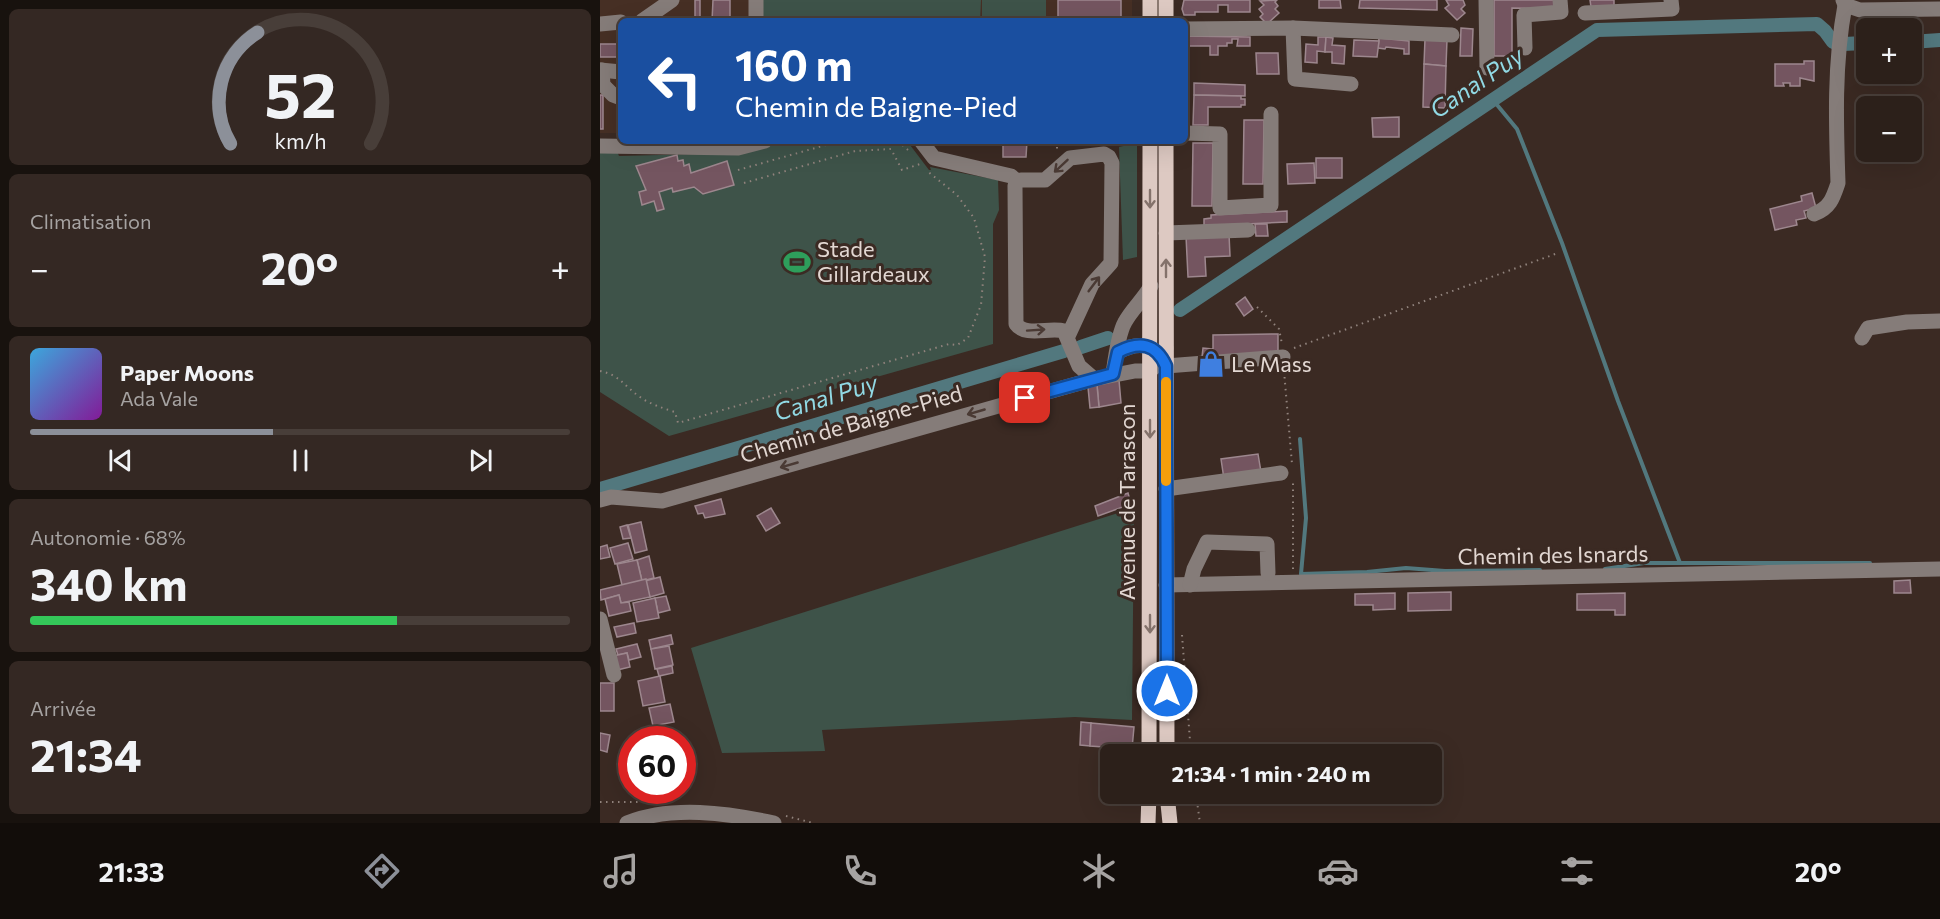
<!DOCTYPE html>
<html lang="fr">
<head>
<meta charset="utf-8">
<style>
	body { margin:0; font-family:Commissioner,sans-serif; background:#342823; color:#f1f3f6; height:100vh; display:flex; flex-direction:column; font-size:22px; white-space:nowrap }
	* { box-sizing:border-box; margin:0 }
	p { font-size:20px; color:#a6a3a2 }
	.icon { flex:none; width:33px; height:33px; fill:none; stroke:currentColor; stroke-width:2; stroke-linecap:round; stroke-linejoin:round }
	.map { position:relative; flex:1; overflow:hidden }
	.side { display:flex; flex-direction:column; gap:9px; padding:9px; background:#18120e; width:600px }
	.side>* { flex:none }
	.hud { position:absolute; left:18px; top:18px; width:570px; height:126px; border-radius:9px; box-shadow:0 6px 24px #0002,0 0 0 2px #483e39; background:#1a4fa0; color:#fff; overflow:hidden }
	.buttons { position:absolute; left:1256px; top:18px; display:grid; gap:12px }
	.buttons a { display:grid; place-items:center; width:66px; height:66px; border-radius:9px; background:#2c201a; box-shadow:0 6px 24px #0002,0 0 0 2px #483e39; font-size:30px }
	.speed { position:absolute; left:18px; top:726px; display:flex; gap:12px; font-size:30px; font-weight:700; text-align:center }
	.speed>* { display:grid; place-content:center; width:78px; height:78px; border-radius:50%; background:#2c201a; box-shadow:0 6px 24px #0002,0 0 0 2px #483e39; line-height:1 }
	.speed .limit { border:9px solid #d22; background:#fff; color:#111 }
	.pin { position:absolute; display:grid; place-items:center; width:51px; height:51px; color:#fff; margin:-26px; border-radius:12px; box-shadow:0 3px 9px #0006 }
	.me { position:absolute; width:66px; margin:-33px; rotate:0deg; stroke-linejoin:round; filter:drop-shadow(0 0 4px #0008) }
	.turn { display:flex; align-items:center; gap:21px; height:126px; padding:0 18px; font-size:27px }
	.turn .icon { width:78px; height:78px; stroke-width:2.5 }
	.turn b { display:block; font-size:42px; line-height:51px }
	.big { font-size:45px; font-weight:700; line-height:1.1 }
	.side .tile { flex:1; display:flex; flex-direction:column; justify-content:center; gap:9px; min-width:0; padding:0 21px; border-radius:9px; background:#342823 }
	.side .dial { align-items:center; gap:0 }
	.dial svg { height:156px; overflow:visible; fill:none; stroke:#483e39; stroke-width:7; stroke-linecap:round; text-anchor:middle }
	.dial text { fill:#f1f3f6; stroke:none }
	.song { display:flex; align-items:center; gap:18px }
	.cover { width:72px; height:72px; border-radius:9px; background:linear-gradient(135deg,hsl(200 70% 55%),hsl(290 70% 35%)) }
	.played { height:6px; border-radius:3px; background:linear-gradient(90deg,#8c9099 45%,#483e39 45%) }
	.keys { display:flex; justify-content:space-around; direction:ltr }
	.heat { display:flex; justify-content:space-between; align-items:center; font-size:33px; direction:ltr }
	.charge { height:9px; border-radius:4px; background:linear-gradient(90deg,#34c759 68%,#483e39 0) }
	.trip { position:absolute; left:500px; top:744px; width:342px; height:60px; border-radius:9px; background:#2c201a; box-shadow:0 6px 24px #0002,0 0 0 2px #483e39; font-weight:700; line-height:60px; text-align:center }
	.tab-bar { display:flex; height:96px; justify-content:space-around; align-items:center; background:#120d0a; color:#a6a3a2 }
	.tab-bar .icon { width:42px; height:42px }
	.tab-bar .current { color:#8c9099 }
	.tab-bar b { font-size:27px; color:#f1f3f6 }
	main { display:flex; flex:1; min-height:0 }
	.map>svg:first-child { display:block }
</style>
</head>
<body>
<main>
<section class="side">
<div class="tile dial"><svg viewBox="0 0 100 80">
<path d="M14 69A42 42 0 1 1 86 69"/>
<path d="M14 69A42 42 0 0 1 28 12" stroke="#8c9099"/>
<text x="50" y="56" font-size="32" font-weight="700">52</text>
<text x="50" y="72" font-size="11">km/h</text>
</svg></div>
<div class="tile"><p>Climatisation</p>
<div class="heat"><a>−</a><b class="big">20°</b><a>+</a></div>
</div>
<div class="tile">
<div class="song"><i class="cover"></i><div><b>Paper Moons</b><p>Ada Vale</p></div></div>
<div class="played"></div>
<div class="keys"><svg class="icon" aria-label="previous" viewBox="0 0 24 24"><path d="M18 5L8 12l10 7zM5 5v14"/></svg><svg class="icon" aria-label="pause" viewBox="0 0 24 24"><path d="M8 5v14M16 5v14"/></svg><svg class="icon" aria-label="next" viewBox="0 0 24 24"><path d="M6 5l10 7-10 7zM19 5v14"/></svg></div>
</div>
<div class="tile"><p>Autonomie · 68%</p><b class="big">340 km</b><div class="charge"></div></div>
<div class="tile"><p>Arrivée</p><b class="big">21:34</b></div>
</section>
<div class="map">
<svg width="1340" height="823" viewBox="0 0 1340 823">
	<rect width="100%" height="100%" fill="#3b2a23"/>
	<path fill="#462f24" d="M 0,0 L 532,0 L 532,21 L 21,21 L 21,133 L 0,133 Z"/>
	<g fill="#3e5349">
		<path d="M 163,0 L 381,0 L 380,21 L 163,21 Z"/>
		<rect x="382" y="0" width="64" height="21"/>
		<path d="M 190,141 L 307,141 L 329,170 L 331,170 L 330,167 L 398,180 L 399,210 L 393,224 L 393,344 L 69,436 L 0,392 L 0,150 L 17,151 L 19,156 L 140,153 Z"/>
		<path d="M 537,143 L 537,257 L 523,260 L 519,147 Z"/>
		<path d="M 534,508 L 532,720 L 475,717 L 222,730 L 225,751 L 122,753 L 91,648 Z"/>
	</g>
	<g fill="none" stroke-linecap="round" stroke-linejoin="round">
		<g stroke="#52787e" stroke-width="4">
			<path d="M 893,100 L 917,129 L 962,243 L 1018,401 L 1080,563"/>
			<path d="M 700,439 L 706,518 L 701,574 L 767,572 L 806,568 L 845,571 L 940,570"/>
			<path d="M 1005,569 L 1044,563 L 1270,563"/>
		</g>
		<g stroke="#52787e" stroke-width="14">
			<path d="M 1311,42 L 1340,40"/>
			<path d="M 1243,44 L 1266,43"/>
			<path d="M 580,310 L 997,30 L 1217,24 L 1225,31 L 1233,42"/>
			<path d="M 481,347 L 508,338"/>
			<path d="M 0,489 L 464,351"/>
		</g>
	</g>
	<g fill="#745560" stroke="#9d878e" stroke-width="1.5">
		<rect x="95" y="0" width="5" height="21"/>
		<path d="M 113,0 L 130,0 L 130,21 L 112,21 Z"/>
		<rect x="458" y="0" width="63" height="21"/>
		<path d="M 584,0 L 650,0 L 650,12 L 628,12 L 628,5 L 618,5 L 618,12 L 595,12 L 595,15 L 584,15 L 582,9 Z"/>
		<path d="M 677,0 L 675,2 L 678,6 L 675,9 L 679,13 L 667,24 L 660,17 L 663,14 L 659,9 L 664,5 L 660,1 Z"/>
		<path d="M 719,0 L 740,0 L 741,8 L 719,8 Z"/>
		<path d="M 760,0 L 837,0 L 837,10 L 759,8 Z"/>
		<path d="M 846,0 L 863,0 L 865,5 L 861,9 L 865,13 L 857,20 L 845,8 L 849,5 Z"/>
		<path d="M 894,0 L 955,0 L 955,9 L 912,8 L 912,56 L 894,56 Z"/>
		<path d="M 990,0 L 1014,0 L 1014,6 L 991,7 Z"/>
		<path d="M 861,28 L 873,29 L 872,56 L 860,56 Z"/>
		<path d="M 585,36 L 650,37 L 650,46 L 637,46 L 638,39 L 632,39 L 632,43 L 627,43 L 627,46 L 618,46 L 618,55 L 610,55 L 610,46 L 585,46 Z"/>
		<path d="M 718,37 L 726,37 L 725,52 L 717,51 L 717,63 L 705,62 L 706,44 L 718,45 Z"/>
		<path d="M 726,37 L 733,38 L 732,45 L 745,46 L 744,64 L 732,63 L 732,52 L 725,52 Z"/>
		<path d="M 779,38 L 809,41 L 809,54 L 804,54 L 804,49 L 786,47 L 785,49 L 778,48 Z"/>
		<path d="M 825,39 L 847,40 L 846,66 L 824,64 Z"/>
		<path d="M 754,40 L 779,41 L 777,57 L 753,56 Z"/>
		<rect x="0" y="44" width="21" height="13"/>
		<path d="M 656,53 L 678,53 L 679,74 L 657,74 Z"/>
		<path d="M 1204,61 L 1214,61 L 1214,81 L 1200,78 L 1200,86 L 1190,86 L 1190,83 L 1183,83 L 1184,86 L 1175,86 L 1175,64 L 1204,64 Z"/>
		<path d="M 824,64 L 846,66 L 845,108 L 823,107 Z"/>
		<path d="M 594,83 L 645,85 L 645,96 L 594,95 Z"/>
		<rect x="0" y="95" width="3" height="34"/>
		<path d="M 594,95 L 641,96 L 641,99 L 645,99 L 645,105 L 641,105 L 641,107 L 608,107 L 608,125 L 593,125 Z"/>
		<path d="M 799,117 L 799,137 L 773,137 L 772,118 Z"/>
		<path d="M 644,120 L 664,120 L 663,184 L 643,184 Z"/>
		<path d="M 403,141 L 427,141 L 426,157 L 403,157 Z"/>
		<path d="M 593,143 L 613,143 L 612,206 L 592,206 Z"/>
		<path d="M 77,155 L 78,161 L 83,160 L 84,166 L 89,164 L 91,173 L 127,161 L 134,185 L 103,194 L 94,187 L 73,192 L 72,188 L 59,192 L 64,209 L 57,211 L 54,201 L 42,205 L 39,192 L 46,190 L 36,166 Z"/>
		<rect x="716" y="158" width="26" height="20"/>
		<path d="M 714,163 L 715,183 L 688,184 L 687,164 Z"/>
		<path d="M 1212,193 L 1216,208 L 1204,211 L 1206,218 L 1196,220 L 1197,225 L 1175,230 L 1170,209 L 1202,201 L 1201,196 Z"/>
		<path d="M 687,211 L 687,222 L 604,226 L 604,219 L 611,218 L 611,215 Z"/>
		<path d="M 655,224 L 667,224 L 668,236 L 656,236 Z"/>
		<path d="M 629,234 L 630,256 L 605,257 L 606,276 L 588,277 L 586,236 Z"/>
		<path d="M 645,297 L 653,309 L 644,316 L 636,304 Z"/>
		<path d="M 678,334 L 678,355 L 602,357 L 603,348 L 613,349 L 613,335 Z"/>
		<path d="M 519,380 L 521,403 L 499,407 L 497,385 Z"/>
		<path d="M 497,385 L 499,407 L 490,408 L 488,387 Z"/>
		<path d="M 658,454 L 661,472 L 624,479 L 621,459 Z"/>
		<path d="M 528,493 L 531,504 L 498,516 L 495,506 Z"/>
		<path d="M 121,499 L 125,514 L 105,518 L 103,513 L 98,514 L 95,506 Z"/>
		<path d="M 171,508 L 180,523 L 166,531 L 157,516 Z"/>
		<path d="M 41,522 L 47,550 L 35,553 L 28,525 Z"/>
		<path d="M 27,525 L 31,538 L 23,539 L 20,527 Z"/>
		<path d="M 28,543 L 33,559 L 15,564 L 10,548 Z"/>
		<path d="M 7,545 L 10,557 L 0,559 L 0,547 Z"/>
		<path d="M 49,556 L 54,578 L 42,581 L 37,560 Z"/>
		<path d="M 37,560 L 42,581 L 22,585 L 17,564 Z"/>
		<path d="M 60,577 L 64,593 L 50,597 L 45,581 Z"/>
		<path d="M 46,579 L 50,597 L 21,603 L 19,595 L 1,600 L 0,590 Z"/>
		<path d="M 1310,580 L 1311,593 L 1294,593 L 1294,581 Z"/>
		<path d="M 851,592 L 851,610 L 808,611 L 808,593 Z"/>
		<path d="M 795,593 L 795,609 L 773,610 L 773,605 L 755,605 L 755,594 Z"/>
		<path d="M 1025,593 L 1025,615 L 1015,615 L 1015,610 L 977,610 L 977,594 Z"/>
		<path d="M 19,595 L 21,603 L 29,602 L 31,611 L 9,616 L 5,599 Z"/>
		<path d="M 66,596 L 70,610 L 58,613 L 55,598 Z"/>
		<path d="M 55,598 L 59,618 L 37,622 L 33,603 Z"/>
		<path d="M 34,623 L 36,633 L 17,637 L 14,627 Z"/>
		<path d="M 71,635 L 73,644 L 51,649 L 49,640 Z"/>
		<path d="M 37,644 L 41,657 L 29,660 L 27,653 L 18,655 L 16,649 Z"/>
		<path d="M 69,646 L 73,665 L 55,669 L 51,649 Z"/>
		<path d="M 27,653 L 30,667 L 17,670 L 13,656 Z"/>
		<path d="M 72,666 L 73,673 L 59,676 L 57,669 Z"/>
		<path d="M 60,676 L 65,702 L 43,706 L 38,681 Z"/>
		<rect x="0" y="683" width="14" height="28"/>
		<path d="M 70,704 L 74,722 L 53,726 L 49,708 Z"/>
		<path d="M 481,722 L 491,723 L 490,746 L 480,745 Z"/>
		<path d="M 491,723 L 534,727 L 532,749 L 490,746 Z"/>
		<path d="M 0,733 L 10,735 L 7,752 L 0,750 Z"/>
	</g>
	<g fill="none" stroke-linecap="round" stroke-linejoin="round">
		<g stroke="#91837d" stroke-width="2" stroke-dasharray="1.5 4.5" stroke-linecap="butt">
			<path d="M 298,141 L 309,151"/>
			<path d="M 457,141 L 457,149"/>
			<path d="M 138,170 L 240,141"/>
			<path d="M 144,183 L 255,151 L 291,149 L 302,170 L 320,164"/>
			<path d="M 657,307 L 679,329 L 682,344"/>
			<path d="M 694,348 L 958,253"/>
			<path d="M 0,371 C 20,375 24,386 40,397 C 50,404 62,408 75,412 L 78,423 L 349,344 L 357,345 L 368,338 L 381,305 L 385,257 L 374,218 L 357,195 L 327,171"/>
			<path d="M 684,371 L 692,464"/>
			<path d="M 693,569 L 693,482"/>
			<path d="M 582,635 L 591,754"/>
			<path d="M 596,794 L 600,823"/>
			<path d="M 0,802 L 41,802"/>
			<path d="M 186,816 L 213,823"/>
		</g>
		<g stroke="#857c79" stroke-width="15">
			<path d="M 156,0 L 156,21"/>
			<path d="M 886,0 L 887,68"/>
			<path d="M 1245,5 L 1260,10 L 1340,9"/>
			<path d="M 985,13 L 1072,9 L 1071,0"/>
			<path d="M 42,21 L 72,0"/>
			<path d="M 0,24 L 21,22"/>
			<path d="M 693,28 L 695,79 L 751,84"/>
			<path d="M 585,29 L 693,28 L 852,35"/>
			<path d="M 925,48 L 924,15 L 961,12 L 960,0"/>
			<path d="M 0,70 L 21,72"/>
			<path d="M 2,70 L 3,85 L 13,95 L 21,98"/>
			<path d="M 585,133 L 620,134 L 620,208 L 671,205 L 671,114"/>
			<path d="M 321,141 L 334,158 L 411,176 L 417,181"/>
			<path d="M 0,146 L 138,148 L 165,141"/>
			<path d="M 1214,214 C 1230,208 1233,198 1238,183 C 1236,123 1234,64 1245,5 L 1243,0"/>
			<path d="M 566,233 L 648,230"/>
			<path d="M 468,336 L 492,284 L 511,263 L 512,163 L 509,157 L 504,154 L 470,158 L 445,180 L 421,180 L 417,181 L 415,186 L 416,324 C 425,337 450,327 464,331 L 479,366 L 494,379"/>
			<path d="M 1262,338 L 1268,328 L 1307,322 L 1340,321"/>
			<path d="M 518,352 C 539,341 556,343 566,366 L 683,357"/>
			<path d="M 513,374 C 515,360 518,334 525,322 C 532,309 543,300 551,286"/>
			<path d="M 566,489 L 681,473"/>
			<path d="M 0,500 L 11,497 L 62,501 L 494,379 L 535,371 L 550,371 L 559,363 L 566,348"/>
			<path d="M 566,585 L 1340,569"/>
			<path d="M 590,585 L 594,569 L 607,542 L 667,544 L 668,573"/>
			<path d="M 0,619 L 14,675"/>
			<path d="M 27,823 C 72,805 127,813 174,823"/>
		</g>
		<g stroke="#ddc9c2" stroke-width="15">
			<path d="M 550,0 L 550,21"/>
			<path d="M 566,0 L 566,21"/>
			<path d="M 566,141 L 567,754"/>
			<path d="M 549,754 L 550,141"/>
			<path d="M 567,794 L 570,823"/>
			<path d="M 548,823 L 549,794"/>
		</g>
	</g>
	<defs><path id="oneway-shaft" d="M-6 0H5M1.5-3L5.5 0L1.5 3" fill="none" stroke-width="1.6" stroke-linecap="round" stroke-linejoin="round" transform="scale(1.5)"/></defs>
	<g stroke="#4a3a34">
		<use href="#oneway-shaft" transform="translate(461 166) rotate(137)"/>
		<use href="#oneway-shaft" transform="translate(494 284) rotate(-53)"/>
		<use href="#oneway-shaft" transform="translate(436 330) rotate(-4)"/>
		<use href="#oneway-shaft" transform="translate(376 412) rotate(164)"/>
		<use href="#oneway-shaft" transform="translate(189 465) rotate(164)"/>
	</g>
	<g stroke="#84726b">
		<use href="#oneway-shaft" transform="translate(550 199) rotate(90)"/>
		<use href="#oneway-shaft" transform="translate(566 268) rotate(-90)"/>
		<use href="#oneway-shaft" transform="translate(550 429) rotate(90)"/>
		<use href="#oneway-shaft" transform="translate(550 624) rotate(90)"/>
	</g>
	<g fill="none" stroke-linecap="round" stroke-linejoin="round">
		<defs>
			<path id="route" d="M 425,398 L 513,374 L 518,352 C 539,341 556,343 566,366 L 567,691"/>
		</defs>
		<use href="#route" stroke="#114b97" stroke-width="15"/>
		<use href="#route" stroke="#1a73e8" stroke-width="10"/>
		<path stroke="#f59e0b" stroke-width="10" d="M 566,382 L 566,481"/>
	</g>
	<defs>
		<symbol id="stadium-bare" viewBox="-9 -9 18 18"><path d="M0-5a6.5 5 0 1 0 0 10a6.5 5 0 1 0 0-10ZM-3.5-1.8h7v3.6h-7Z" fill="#2e9e5b" stroke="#3b2a23" stroke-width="2.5" paint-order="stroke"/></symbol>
		<symbol id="shop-bare" viewBox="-9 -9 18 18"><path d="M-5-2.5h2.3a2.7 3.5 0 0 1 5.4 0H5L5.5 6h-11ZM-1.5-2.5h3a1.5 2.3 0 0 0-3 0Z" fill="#3f7fe0" stroke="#3b2a23" stroke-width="2.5" paint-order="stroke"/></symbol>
	</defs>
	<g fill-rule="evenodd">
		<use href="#stadium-bare" x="178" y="243" width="38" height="38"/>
		<use href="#shop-bare" x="592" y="345" width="38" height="38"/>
	</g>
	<g text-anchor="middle" stroke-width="6" stroke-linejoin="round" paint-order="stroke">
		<g font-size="22" fill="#e2d7d2" stroke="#3b2a23" text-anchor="start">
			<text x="217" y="257">Stade<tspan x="217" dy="25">Gillardeaux</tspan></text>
			<text x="631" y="372">Le Mass</text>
		</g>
		<g font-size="22" fill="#e2d7d2" stroke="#3b2a23">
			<text transform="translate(251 424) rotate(-16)" y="8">Chemin de Baigne-Pied</text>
			<text transform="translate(527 502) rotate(-90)" y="8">Avenue de Tarascon</text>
			<text transform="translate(953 555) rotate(-1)" y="8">Chemin des Isnards</text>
		</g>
		<g font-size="24" font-style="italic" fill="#91d9e4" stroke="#3b2a23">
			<text transform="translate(877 83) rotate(-34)" y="8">Canal Puy</text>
			<text transform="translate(226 398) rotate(-17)" y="8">Canal Puy</text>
		</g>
	</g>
</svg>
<div class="buttons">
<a>+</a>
<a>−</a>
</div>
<div class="speed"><div class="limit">60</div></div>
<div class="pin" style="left:425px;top:398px;background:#d93025"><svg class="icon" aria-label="arrive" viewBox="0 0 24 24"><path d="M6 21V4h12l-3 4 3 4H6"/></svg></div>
<svg class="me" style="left:567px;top:691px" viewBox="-20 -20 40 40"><circle r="17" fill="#1a73e8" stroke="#fff" stroke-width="3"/><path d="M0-11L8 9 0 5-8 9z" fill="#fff"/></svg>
<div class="trip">21:34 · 1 min · 240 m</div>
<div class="hud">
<div class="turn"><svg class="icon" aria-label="left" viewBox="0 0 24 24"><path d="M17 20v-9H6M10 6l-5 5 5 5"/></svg><div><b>160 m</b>Chemin de Baigne-Pied</div></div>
</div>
</div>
</main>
<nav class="tab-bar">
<b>21:33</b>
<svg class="icon current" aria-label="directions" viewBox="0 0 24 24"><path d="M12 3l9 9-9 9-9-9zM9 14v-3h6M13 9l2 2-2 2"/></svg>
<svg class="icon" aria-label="music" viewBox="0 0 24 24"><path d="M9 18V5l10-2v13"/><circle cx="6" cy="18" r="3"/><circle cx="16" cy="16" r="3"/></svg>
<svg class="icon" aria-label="phone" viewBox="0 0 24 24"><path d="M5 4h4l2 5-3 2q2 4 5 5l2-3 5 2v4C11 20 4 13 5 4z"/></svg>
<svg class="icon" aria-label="climate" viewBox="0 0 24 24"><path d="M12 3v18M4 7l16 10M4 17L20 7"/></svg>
<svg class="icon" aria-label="car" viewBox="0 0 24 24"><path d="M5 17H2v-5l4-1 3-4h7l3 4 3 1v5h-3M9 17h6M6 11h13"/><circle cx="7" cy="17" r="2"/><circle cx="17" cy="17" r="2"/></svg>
<svg class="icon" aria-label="filters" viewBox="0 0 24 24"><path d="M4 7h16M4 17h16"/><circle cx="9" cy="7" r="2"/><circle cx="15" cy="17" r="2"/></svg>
<b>20°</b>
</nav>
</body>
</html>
